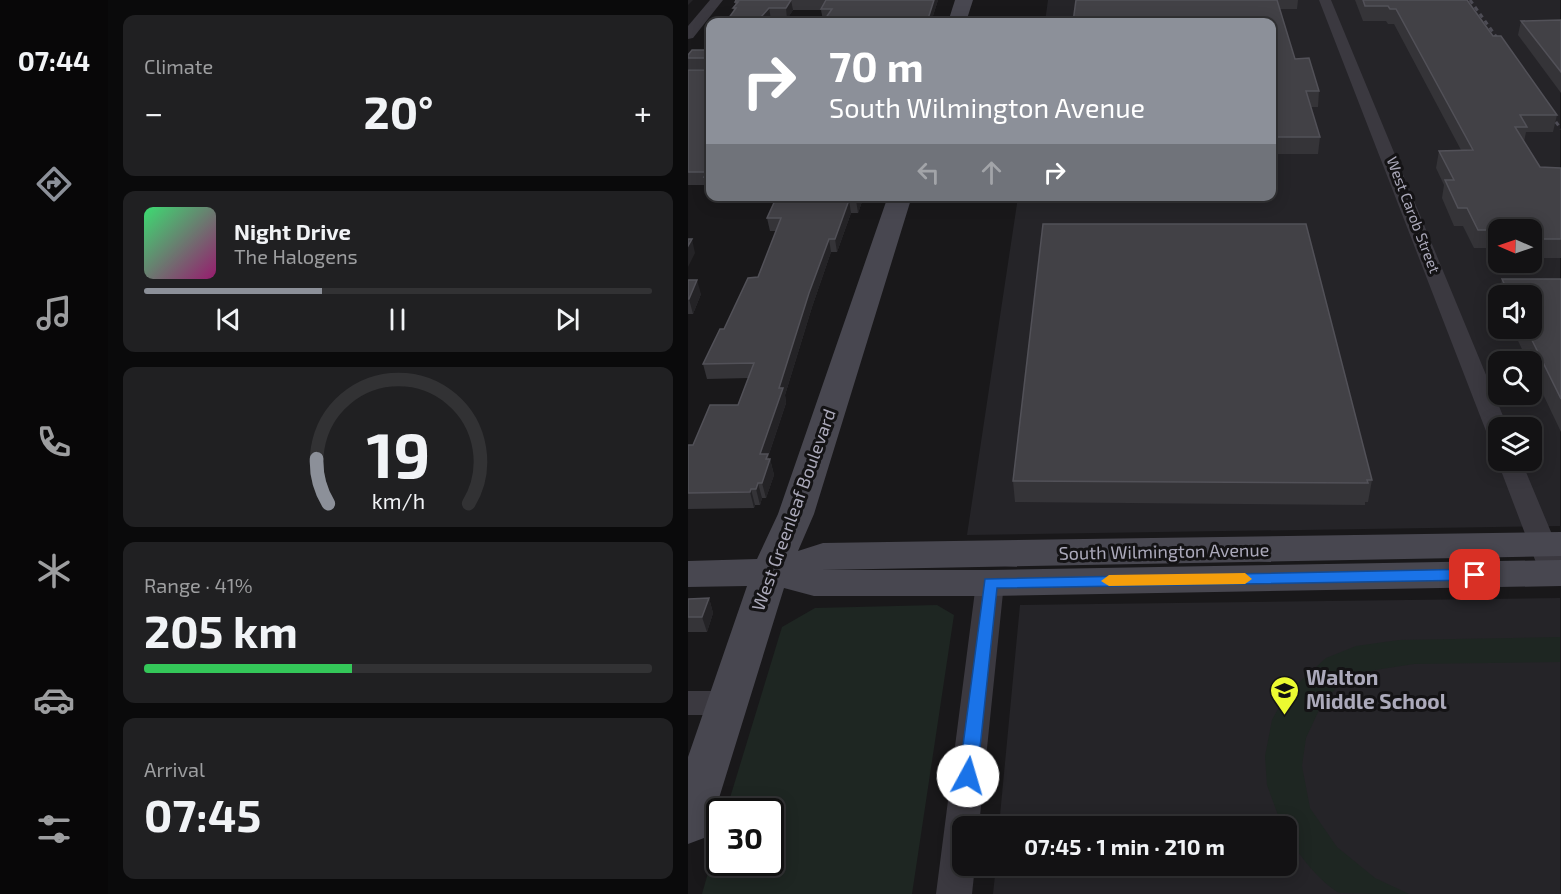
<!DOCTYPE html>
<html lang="en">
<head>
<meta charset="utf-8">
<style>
	body { margin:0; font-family:"Exo 2",sans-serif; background:#202022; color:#f1f3f6; height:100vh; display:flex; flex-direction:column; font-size:22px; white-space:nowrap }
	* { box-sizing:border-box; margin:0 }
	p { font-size:20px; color:#9d9ea0 }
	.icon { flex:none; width:33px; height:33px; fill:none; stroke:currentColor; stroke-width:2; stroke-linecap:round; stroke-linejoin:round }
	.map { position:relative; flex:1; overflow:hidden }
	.drawer { display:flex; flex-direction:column; gap:15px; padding:15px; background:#0a0a0b; width:580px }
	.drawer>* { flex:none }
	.banner { position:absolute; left:18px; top:18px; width:570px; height:183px; border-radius:12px; box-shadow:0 3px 15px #0003,0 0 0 2px #323234; background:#8c9099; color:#fff; overflow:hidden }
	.needle { width:39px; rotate:272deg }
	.buttons { position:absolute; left:800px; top:219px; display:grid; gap:12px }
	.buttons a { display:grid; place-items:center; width:54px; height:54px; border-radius:12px; background:#131214; box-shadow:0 3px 15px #0003,0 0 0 2px #323234; font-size:30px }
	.speed { position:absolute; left:18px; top:798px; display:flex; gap:12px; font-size:30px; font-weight:700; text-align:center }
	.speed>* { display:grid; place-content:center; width:78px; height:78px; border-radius:50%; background:#131214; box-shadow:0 3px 15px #0003,0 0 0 2px #323234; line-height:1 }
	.speed .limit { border:3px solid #111; border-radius:9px; background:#fff; color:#111 }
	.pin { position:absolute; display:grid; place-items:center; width:51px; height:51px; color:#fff; margin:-26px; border-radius:12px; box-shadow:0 3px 9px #0006 }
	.me { position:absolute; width:66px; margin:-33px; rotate:6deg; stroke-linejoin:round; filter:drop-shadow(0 0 4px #0008) }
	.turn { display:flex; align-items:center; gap:21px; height:126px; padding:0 24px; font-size:27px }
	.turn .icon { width:78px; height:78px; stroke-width:2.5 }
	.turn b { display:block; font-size:42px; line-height:51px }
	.lanes { display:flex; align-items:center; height:57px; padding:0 24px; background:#0003; justify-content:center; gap:30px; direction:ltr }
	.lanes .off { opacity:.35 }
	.big { font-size:45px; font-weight:700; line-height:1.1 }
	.drawer .tile { flex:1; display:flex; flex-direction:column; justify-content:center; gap:9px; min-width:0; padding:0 21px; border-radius:12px; background:#202022 }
	.drawer .dial { align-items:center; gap:0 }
	.dial svg { height:156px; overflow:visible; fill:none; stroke:#323234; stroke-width:7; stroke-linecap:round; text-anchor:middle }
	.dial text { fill:#f1f3f6; stroke:none }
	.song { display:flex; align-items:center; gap:18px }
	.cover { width:72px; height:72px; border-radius:9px; background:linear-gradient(135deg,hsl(140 70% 55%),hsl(320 70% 35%)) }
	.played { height:6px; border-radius:3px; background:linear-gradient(90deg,#8c9099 35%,#323234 35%) }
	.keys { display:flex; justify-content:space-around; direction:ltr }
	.heat { display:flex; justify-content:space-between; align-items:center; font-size:33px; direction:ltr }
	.charge { height:9px; border-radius:4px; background:linear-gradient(90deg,#34c759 41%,#323234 0) }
	.trip { position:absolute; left:264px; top:816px; width:345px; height:60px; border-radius:12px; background:#131214; box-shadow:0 3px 15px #0003,0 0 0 2px #323234; font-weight:700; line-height:60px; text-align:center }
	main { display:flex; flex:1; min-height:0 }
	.tabs { display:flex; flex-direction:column; width:108px; justify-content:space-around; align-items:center; background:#080708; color:#9d9ea0 }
	.tabs .icon { width:42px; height:42px }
	.tabs .selected { color:#8c9099 }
	.tabs b { font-size:27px; color:#f1f3f6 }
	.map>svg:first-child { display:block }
</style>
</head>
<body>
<main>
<nav class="tabs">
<b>07:44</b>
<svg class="icon selected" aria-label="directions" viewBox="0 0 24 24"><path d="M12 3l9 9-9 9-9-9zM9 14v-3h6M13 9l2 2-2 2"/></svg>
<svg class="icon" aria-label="music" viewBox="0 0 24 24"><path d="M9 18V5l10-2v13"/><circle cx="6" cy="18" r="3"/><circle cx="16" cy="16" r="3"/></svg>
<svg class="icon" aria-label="phone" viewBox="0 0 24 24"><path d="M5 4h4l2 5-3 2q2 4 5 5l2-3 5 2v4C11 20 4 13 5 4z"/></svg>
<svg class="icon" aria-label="climate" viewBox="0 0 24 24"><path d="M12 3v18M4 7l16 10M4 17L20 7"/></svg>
<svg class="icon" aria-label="car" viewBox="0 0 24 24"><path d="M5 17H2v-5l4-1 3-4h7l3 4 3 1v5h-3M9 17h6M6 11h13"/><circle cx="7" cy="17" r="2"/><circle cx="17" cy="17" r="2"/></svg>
<svg class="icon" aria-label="filters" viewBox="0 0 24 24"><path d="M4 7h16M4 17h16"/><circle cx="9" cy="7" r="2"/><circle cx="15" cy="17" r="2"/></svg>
</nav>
<section class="drawer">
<div class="tile"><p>Climate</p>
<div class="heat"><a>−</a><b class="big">20°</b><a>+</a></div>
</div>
<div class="tile">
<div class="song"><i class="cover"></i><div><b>Night Drive</b><p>The Halogens</p></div></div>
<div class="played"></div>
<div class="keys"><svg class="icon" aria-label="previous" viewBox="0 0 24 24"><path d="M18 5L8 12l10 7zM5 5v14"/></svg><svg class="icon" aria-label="pause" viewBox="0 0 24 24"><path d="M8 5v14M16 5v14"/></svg><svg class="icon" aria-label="next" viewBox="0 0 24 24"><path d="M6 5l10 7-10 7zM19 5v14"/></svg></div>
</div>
<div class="tile dial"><svg viewBox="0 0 100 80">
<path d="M14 69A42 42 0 1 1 86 69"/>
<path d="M14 69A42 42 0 0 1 8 46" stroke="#8c9099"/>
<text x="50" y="56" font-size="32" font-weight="700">19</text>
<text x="50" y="72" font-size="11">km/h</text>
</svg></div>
<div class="tile"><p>Range · 41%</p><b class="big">205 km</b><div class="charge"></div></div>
<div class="tile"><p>Arrival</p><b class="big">07:45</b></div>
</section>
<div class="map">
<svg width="873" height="894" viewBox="0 0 873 894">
	<rect width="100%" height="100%" fill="#19181a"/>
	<g fill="#252428" fill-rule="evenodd">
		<path d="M 360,0 L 872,0 L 872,526 L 279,535 L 330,197 L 584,196 L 584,22 L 357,22 ZM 810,230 L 843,230 L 843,262 L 810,262 ZM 810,296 L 843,296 L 843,328 L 810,328 ZM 810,362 L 843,362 L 843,394 L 810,394 ZM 810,428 L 843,428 L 843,460 L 810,460 Z"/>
		<path d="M 872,598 L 872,894 L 305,894 L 308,866 L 598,866 L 598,826 L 311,826 L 332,605 Z"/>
	</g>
	<g fill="#1e2622">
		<path d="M 249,605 L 266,615 L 224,894 L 14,894 L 31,834 L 32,862 L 82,862 L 82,812 L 38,811 L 94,627 L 127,608 Z"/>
		<path d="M 872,637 L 872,662 L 726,664 L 687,670 L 649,687 L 632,708 L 618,738 L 614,766 L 622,808 L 649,847 L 687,878 L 721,894 C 707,894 662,894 652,893 C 636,887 598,843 598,826 L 594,826 L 579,785 L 577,756 L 584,720 L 598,694 L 638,658 L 668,646 L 711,640 Z"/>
	</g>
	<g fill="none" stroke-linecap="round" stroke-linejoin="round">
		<g fill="#3b3940" fill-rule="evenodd">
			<path d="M 22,0 L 35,0 L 5,38 L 0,39 L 0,26 Z"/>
			<path d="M 631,0 L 643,0 L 820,428 L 810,428 L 810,438 L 802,436 L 798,431 Z"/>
			<path d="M 810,458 L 810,460 L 833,460 L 873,556 L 873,581 L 866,582 L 856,580 L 852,573 L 809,460 Z"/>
			<path d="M 302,573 L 312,576 L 316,583 L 291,826 L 274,826 L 274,866 L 287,866 L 284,894 L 248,894 L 288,583 L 292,576 Z"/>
			<path d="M 0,691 L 39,691 L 50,695 L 54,703 L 50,711 L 39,715 L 0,715 Z"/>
		</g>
		<g fill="#484750" fill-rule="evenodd">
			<path d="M 267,0 L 285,0 L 278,22 L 260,22 Z"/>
			<path d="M 200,196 L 224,196 L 126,514 L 110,551 L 135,543 L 873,532 L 873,556 L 133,570 L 302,570 L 873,560 L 873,586 L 302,596 L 126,596 L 96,588 L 23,824 L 16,838 L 0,844 L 0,757 L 59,586 L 0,587 L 0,561 L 69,559 L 90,514 Z"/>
		</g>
		<g stroke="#4d4c55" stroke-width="3" stroke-dasharray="4.5 4" stroke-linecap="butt">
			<path d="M 782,0 L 817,49"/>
			<path d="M 858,108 L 873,129"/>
		</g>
	</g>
	<g fill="#353438">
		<path d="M 48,0 L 250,0 L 243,22 L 135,20 L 133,10 L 105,10 L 99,19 L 83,19 L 79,22 L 40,22 L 40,19 L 46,11 L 45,8 L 47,5 L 47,2 Z"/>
		<path d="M 388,0 L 610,0 L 609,9 L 592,9 L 607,59 L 631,91 L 630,107 L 623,107 L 632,137 L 630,154 L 584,154 L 584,22 Z"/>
		<path d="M 667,0 L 779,0 L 805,36 L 869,115 L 865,132 L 838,132 L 836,142 L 852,167 L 873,168 L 873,258 L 843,258 L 843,230 L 810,230 L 810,248 L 786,248 L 775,226 L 766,226 L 754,198 L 756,185 L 748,168 L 751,151 L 773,150 L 706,24 L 700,24 L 698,21 L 675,21 Z"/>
		<path d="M 873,20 L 873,93 L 830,35 L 833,21 Z"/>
		<path d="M 22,50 L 22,69 L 0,69 L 0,55 Z"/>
		<path d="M 0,70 L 22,70 L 22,190 L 19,189 L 18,185 L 0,185 Z"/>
		<path d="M 176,196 L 170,213 L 163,213 L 149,252 L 143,252 L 124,307 L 97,395 L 98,403 L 80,457 L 81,459 L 82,459 L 86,475 L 78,498 L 74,498 L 72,505 L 67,505 L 66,508 L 0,509 L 0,445 L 5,445 L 50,405 L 61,378 L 19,379 L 15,364 L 36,329 L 70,277 L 88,231 L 82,231 L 79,218 Z"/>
		<path d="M 814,279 L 873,279 L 873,432 L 843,369 L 843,362 L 840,362 L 824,328 L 843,328 L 843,296 L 811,296 Z"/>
		<path d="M 0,280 L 13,294 L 5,314 L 0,314 Z"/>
		<path d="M 684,480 L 680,502 L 677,502 L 677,505 L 327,502 L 325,481 Z"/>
		<path d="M 21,598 L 25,613 L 19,632 L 0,632 L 0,599 Z"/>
	</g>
	<g fill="#242326">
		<path d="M 0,0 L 5,0 L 0,5 Z"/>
		<path d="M 103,0 L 105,10 L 99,19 L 98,8 Z"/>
		<path d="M 246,0 L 250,0 L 243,22 L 239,22 Z"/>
		<path d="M 81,8 L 83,19 L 79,22 L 73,22 L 72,18 Z"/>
		<path d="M 170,196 L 176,196 L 170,213 L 168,200 Z"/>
		<path d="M 161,200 L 163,213 L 149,252 L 147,239 Z"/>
		<path d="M 4,239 L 7,253 L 0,267 L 0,246 Z"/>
		<path d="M 141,239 L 143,252 L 124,307 L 97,395 L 98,403 L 80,457 L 81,461 L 82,459 L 86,475 L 78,498 L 74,483 L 72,454 L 91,388 L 121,293 Z"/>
		<path d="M 9,280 L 13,294 L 5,314 L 1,299 Z"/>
		<path d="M 70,483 L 74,498 L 72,505 L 68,489 Z"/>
		<path d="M 63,489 L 67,505 L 66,508 L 62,492 Z"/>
		<path d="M 21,598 L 25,613 L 19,632 L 14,617 Z"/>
	</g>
	<g fill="#424146" stroke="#525158" stroke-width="1.5">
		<path d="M 48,0 L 103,0 L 98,8 L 81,8 L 72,18 L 40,19 L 48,8 L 45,8 L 50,2 L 47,2 Z"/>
		<path d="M 138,0 L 246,0 L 239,22 L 135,22 L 144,9 L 133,9 Z"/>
		<path d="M 388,0 L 589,0 L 607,59 L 621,58 L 631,91 L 618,91 L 632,137 L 584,137 L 584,22 L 385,22 Z"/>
		<path d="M 675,0 L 779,0 L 805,36 L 813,36 L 869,115 L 832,115 L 839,127 L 827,127 L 852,167 L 873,168 L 873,239 L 843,239 L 843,230 L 790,230 L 779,208 L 770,208 L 757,180 L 766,180 L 751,151 L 785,150 L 708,9 L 702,9 L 700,6 L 677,6 Z"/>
		<path d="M 873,20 L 873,72 L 833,21 Z"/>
		<path d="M 4,50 L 22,50 L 22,61 L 20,58 L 0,58 L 0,55 Z"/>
		<path d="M 0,70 L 22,70 L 22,177 L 16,177 L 19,172 L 0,172 Z"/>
		<path d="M 89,196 L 170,196 L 168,200 L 161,200 L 147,239 L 141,239 L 121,293 L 91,388 L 95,388 L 72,454 L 80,454 L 78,459 L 82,459 L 74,483 L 70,483 L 68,489 L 63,489 L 62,492 L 0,493 L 0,445 L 5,445 L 22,405 L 50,405 L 66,363 L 15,364 L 32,329 L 36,329 L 60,278 L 70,277 L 93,218 L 79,218 Z"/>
		<path d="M 355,224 L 618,224 L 684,480 L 679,480 L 680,483 L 325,481 Z"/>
		<path d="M 0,239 L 4,239 L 0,246 Z"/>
		<path d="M 814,279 L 873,279 L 873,399 L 838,328 L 843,328 L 843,296 L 822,296 Z"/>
		<path d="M 0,280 L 9,280 L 1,299 L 0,299 Z"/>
		<path d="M 21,598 L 14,617 L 0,617 L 0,599 Z"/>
	</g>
	<path fill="#1a73e8" stroke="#114b97" stroke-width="1.5" d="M 787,569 L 795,575 L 787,580 L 309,588 L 289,776 L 287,781 L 280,783 L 274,781 L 271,776 L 297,579 Z"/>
	<path fill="#f59e0b" d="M 557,573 L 564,579 L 557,584 L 421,586 L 413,581 L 421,575 Z"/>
	<defs>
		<symbol id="school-pin" viewBox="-11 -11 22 30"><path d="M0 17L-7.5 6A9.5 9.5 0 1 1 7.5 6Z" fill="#ecfa31" stroke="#141315"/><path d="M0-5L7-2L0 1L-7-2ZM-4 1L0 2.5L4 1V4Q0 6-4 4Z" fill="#111"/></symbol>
	</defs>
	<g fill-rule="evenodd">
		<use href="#school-pin" x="580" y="674" width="33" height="45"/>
	</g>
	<g text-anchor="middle" stroke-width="6" stroke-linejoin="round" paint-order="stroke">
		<g font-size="15" fill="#acaabb" stroke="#141315">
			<text transform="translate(725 215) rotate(69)" y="5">West Carob Street</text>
		</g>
		<g font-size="18" fill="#acaabb" stroke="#141315">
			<text transform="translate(106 510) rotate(-70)" y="6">West Greenleaf Boulevard</text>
			<text transform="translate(476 552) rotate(-1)" y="6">South Wilmington Avenue</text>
		</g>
		<g font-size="21" font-weight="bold" fill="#acaabb" stroke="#141315" text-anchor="start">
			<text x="618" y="685">Walton<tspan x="618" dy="24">Middle School</tspan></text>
		</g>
	</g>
</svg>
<div class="buttons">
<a><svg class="needle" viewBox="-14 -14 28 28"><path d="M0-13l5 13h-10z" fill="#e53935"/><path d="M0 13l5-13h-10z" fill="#9d9ea0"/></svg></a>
<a><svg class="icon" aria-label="sound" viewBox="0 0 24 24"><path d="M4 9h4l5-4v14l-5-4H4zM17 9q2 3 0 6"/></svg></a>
<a><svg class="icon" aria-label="search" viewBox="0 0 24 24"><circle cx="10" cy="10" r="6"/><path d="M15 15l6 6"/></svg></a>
<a><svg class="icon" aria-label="layers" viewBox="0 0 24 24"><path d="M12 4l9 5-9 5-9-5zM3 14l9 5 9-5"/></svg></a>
</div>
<div class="speed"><div class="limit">30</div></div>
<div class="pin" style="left:787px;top:575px;background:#d93025"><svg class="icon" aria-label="arrive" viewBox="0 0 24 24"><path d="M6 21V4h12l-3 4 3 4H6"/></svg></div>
<svg class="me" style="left:280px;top:776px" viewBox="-20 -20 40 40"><circle r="19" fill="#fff"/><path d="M0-13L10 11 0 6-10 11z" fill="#1a73e8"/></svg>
<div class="trip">07:45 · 1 min · 210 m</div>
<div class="banner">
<div class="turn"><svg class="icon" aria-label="right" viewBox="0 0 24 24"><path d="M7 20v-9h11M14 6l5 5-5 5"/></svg><div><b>70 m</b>South Wilmington Avenue</div></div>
<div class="lanes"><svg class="icon off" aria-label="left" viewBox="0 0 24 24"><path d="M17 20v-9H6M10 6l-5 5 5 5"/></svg><svg class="icon off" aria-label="ahead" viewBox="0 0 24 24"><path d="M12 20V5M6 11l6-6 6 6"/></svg><svg class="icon" aria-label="right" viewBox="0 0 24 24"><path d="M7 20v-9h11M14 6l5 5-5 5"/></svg></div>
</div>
</div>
</main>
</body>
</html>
